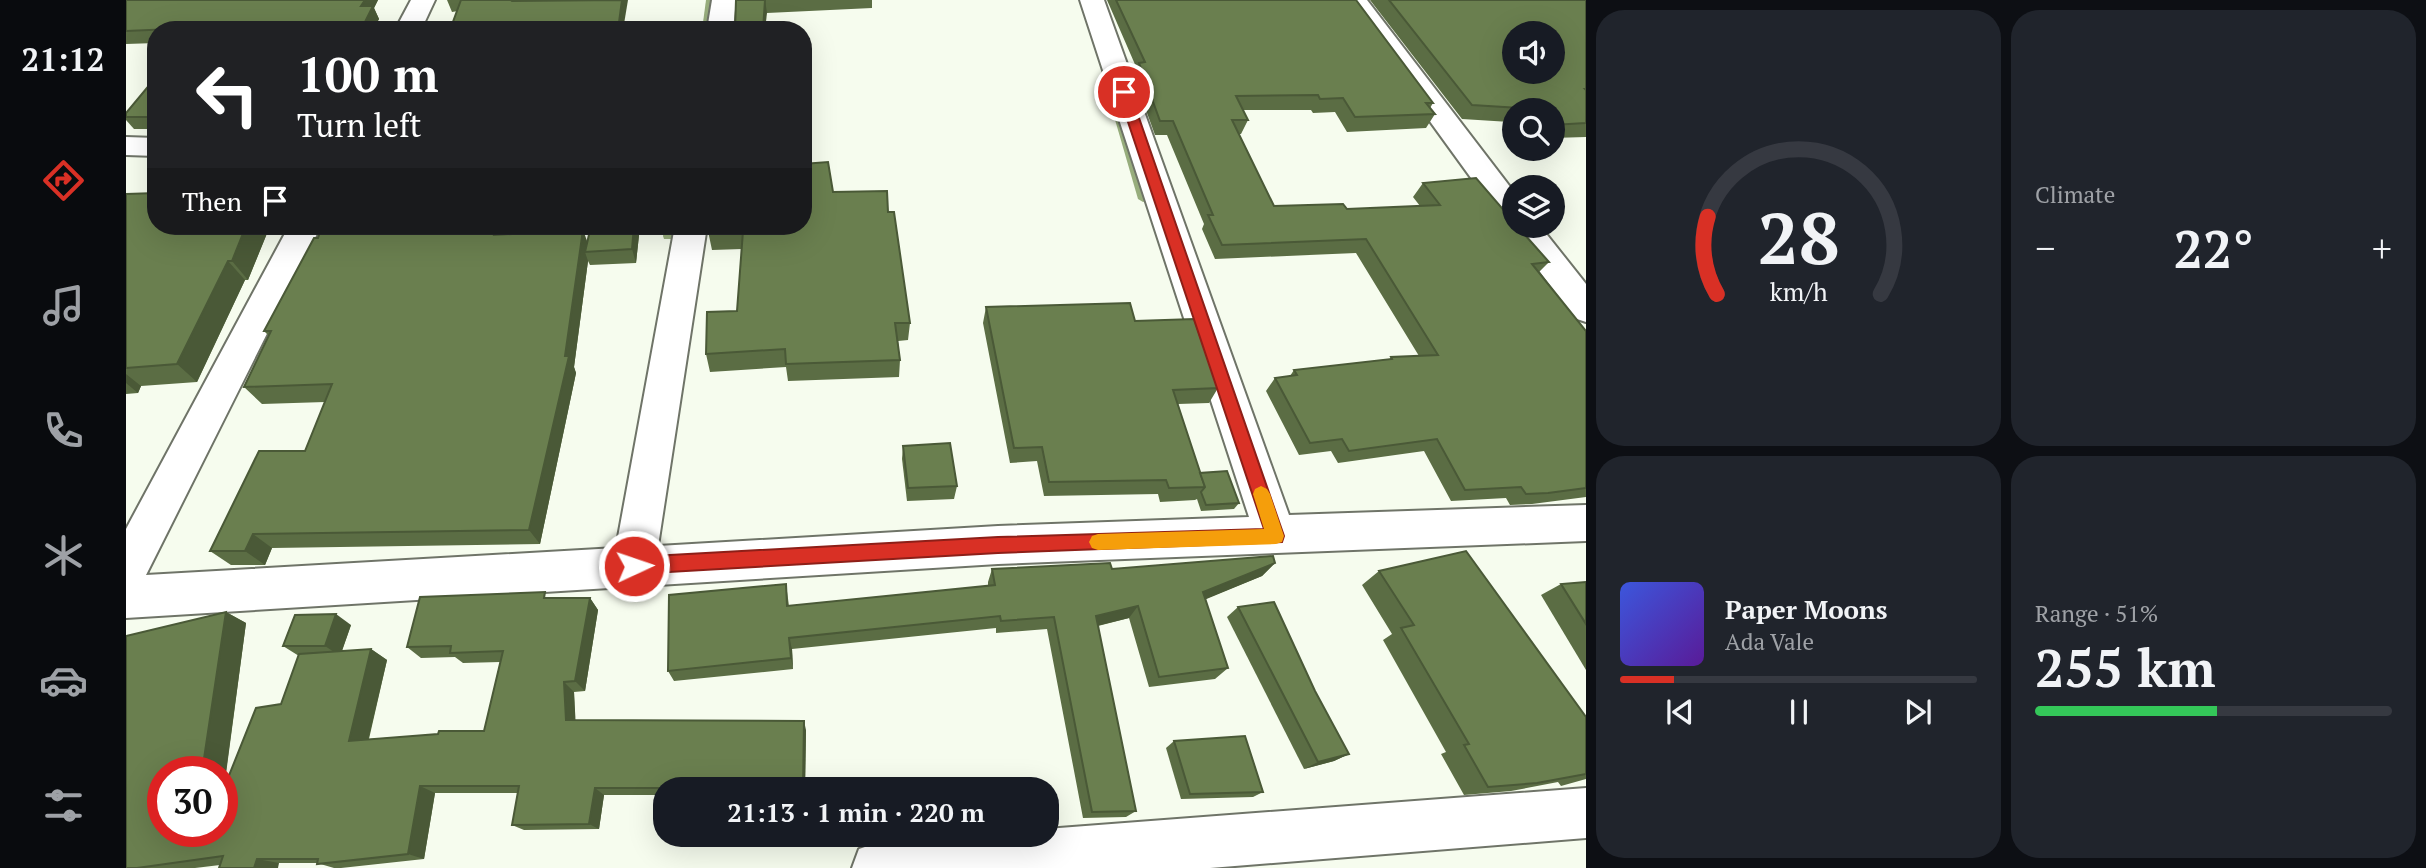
<!DOCTYPE html>
<html lang="en">
<head>
<meta charset="utf-8">
<style>
	body { margin:0; font-family:"PT Serif",serif; background:#20242c; color:#f1f3f6; height:100vh; display:flex; flex-direction:column; font-size:26px; white-space:nowrap }
	* { box-sizing:border-box; margin:0 }
	p { font-size:23px; color:#9ea1a6 }
	.icon { flex:none; width:38px; height:38px; fill:none; stroke:currentColor; stroke-width:2; stroke-linecap:round; stroke-linejoin:round }
	.map { position:relative; flex:1; overflow:hidden }
	.sheet { display:flex; flex-direction:column; gap:10px; padding:10px; background:#0d0f14; width:840px }
	.sheet>* { flex:none }
	.top-card { position:absolute; left:21px; top:21px; width:665px; height:214px; border-radius:28px; box-shadow:0 7px 28px #0002; background:#202124; color:#fff; overflow:hidden }
	.fabs { position:absolute; left:1376px; top:21px; display:grid; gap:14px }
	.fabs a { display:grid; place-items:center; width:63px; height:63px; border-radius:50%; background:#171b24; box-shadow:0 7px 28px #0002; font-size:35px }
	.speed { position:absolute; left:21px; top:756px; display:flex; gap:14px; font-size:35px; font-weight:700; text-align:center }
	.speed>* { display:grid; place-content:center; width:91px; height:91px; border-radius:50%; background:#171b24; box-shadow:0 7px 28px #0002; line-height:1 }
	.speed .limit { border:10px solid #d22; background:#fff; color:#111 }
	.pin { position:absolute; display:grid; place-items:center; width:60px; height:60px; color:#fff; margin:-30px; border:4px solid #fff; border-radius:50%; box-shadow:0 2px 7px #0007 }
	.me { position:absolute; width:77px; margin:-38px; rotate:87deg; stroke-linejoin:round; filter:drop-shadow(0 0 5px #0008) }
	.turn { display:flex; align-items:center; gap:24px; height:147px; padding:0 35px; font-size:32px }
	.turn .icon { width:91px; height:91px; stroke-width:2.5 }
	.turn b { display:block; font-size:49px; line-height:60px }
	.then { display:flex; align-items:center; height:66px; padding:0 35px; background:#0003; gap:14px; font-size:26px }
	.big { font-size:52px; font-weight:600; line-height:1.1 }
	.sheet .widget { flex:1; display:flex; flex-direction:column; justify-content:center; gap:10px; min-width:0; padding:0 24px; border-radius:28px; background:#20242c }
	.sheet .dial { align-items:center; gap:0 }
	.dial svg { height:182px; overflow:visible; fill:none; stroke:#363941; stroke-width:7; stroke-linecap:round; text-anchor:middle }
	.dial text { fill:#f1f3f6; stroke:none }
	.song { display:flex; align-items:center; gap:21px }
	.cover { width:84px; height:84px; border-radius:10px; background:linear-gradient(135deg,hsl(230 70% 55%),hsl(270 70% 35%)) }
	.played { height:7px; border-radius:4px; background:linear-gradient(90deg,#d93025 15%,#363941 15%) }
	.keys { display:flex; justify-content:space-around; direction:ltr }
	.heat { display:flex; justify-content:space-between; align-items:center; font-size:38px; direction:ltr }
	.charge { height:10px; border-radius:5px; background:linear-gradient(90deg,#34c759 51%,#363941 0) }
	.sheet .tiles { flex:1; display:grid; gap:10px; grid-template-columns:repeat(2,1fr) }
	.trip { position:absolute; left:527px; top:777px; width:406px; height:70px; border-radius:28px; background:#171b24; box-shadow:0 7px 28px #0002; font-weight:600; line-height:70px; text-align:center }
	main { display:flex; flex:1; min-height:0 }
	.tabs { display:flex; flex-direction:column; width:126px; justify-content:space-around; align-items:center; background:#090b0e; color:#9ea1a6 }
	.tabs .icon { width:49px; height:49px }
	.tabs .selected { color:#d93025 }
	.tabs b { font-size:32px; color:#f1f3f6 }
	.map>svg:first-child { display:block }
</style>
</head>
<body>
<main>
<nav class="tabs">
<b>21:12</b>
<svg class="icon selected" aria-label="directions" viewBox="0 0 24 24"><path d="M12 3l9 9-9 9-9-9zM9 14v-3h6M13 9l2 2-2 2"/></svg>
<svg class="icon" aria-label="music" viewBox="0 0 24 24"><path d="M9 18V5l10-2v13"/><circle cx="6" cy="18" r="3"/><circle cx="16" cy="16" r="3"/></svg>
<svg class="icon" aria-label="phone" viewBox="0 0 24 24"><path d="M5 4h4l2 5-3 2q2 4 5 5l2-3 5 2v4C11 20 4 13 5 4z"/></svg>
<svg class="icon" aria-label="climate" viewBox="0 0 24 24"><path d="M12 3v18M4 7l16 10M4 17L20 7"/></svg>
<svg class="icon" aria-label="car" viewBox="0 0 24 24"><path d="M5 17H2v-5l4-1 3-4h7l3 4 3 1v5h-3M9 17h6M6 11h13"/><circle cx="7" cy="17" r="2"/><circle cx="17" cy="17" r="2"/></svg>
<svg class="icon" aria-label="filters" viewBox="0 0 24 24"><path d="M4 7h16M4 17h16"/><circle cx="9" cy="7" r="2"/><circle cx="15" cy="17" r="2"/></svg>
</nav>
<div class="map">
<svg width="1460" height="868" viewBox="0 0 1460 868">
	<rect width="100%" height="100%" fill="#f6fcee"/>
	<g fill="none" stroke-linecap="round" stroke-linejoin="round">
		<g fill="#97ad7c" fill-rule="evenodd">
			<path d="M 580,0 L 588,0 L 584,30 L 576,30 Z"/>
			<path d="M 987,96 L 991,99 L 1022,199 L 1020,201 L 1017,202 L 1012,199 L 983,99 Z"/>
			<path d="M 539,226 L 549,226 L 546,239 L 538,239 L 537,236 Z"/>
		</g>
		<defs>
			<g id="minor">
				<path d="M 285,0 L 309,0 L 295,30 L 269,30 Z"/>
				<path d="M 586,0 L 610,0 L 607,30 L 581,30 Z"/>
				<path d="M 954,0 L 978,0 L 1163,515 L 1460,505 L 1460,541 L 872,564 L 0,618 L 0,529 L 163,226 L 195,226 L 20,575 L 490,548 L 549,226 L 581,226 L 532,546 L 872,526 L 1123,517 Z"/>
				<path d="M 1216,0 L 1241,0 L 1388,192 L 1388,226 L 1414,226 L 1460,284 L 1460,322 L 1448,318 L 1386,234 L 1381,226 L 1383,223 L 1377,222 Z"/>
				<path d="M 0,137 L 30,138 L 30,156 L 0,155 Z"/>
				<path d="M 1460,788 L 1460,838 L 1084,868 L 726,868 L 733,849 C 780,830 868,835 920,835 L 920,829 Z"/>
			</g>
		</defs>
		<use href="#minor" stroke="#6f7468" stroke-width="4"/>
		<use href="#minor" fill="#fff" fill-rule="evenodd"/>
	</g>
	<g fill="#5b6d44">
		<path d="M 0,0 L 252,0 L 248,8 L 253,19 L 247,30 L 30,30 L 30,43 L 0,44 Z"/>
		<path d="M 321,0 L 398,0 L 326,12 Z"/>
		<path d="M 610,0 L 746,0 L 746,8 L 641,13 Z"/>
		<path d="M 981,0 L 1230,0 L 1307,103 L 1304,108 L 1309,114 L 1300,128 L 1221,132 L 1209,112 L 1187,113 L 1185,110 L 1117,110 L 1122,120 L 1115,134 L 1112,134 L 1148,206 L 1221,209 L 1294,206 L 1287,197 L 1297,183 L 1423,262 L 1413,272 L 1460,331 L 1460,497 L 1406,504 L 1384,505 L 1380,498 L 1325,501 L 1298,451 L 1212,463 L 1205,451 L 1173,455 L 1140,391 L 1149,378 L 1164,376 L 1168,370 L 1263,360 L 1265,357 L 1293,356 L 1230,253 L 1089,259 L 1076,229 L 1078,224 L 1041,135 L 1029,135 L 1008,77 L 1011,69 Z"/>
		<path d="M 1244,0 L 1460,0 L 1460,137 L 1426,138 L 1426,110 L 1388,110 L 1388,127 L 1384,122 L 1336,119 Z"/>
		<path d="M 30,77 L 30,129 L 8,129 L 0,120 L 0,113 Z"/>
		<path d="M 707,192 L 762,212 L 784,323 L 782,340 L 772,341 L 774,360 L 773,377 L 662,381 L 660,367 L 584,372 L 580,354 L 611,311 L 616,249 L 586,250 L 582,231 Z"/>
		<path d="M 0,194 L 144,226 L 122,280 L 119,280 L 71,382 L 15,386 L 12,393 L 0,394 Z"/>
		<path d="M 514,226 L 510,263 L 464,265 L 462,261 L 448,367 L 450,373 L 414,544 L 146,548 L 139,565 L 105,565 L 84,551 L 179,451 L 199,402 L 136,404 L 118,387 L 143,336 L 138,331 L 382,234 L 461,241 Z"/>
		<path d="M 860,307 L 1009,321 L 1092,388 L 1083,403 L 1052,404 L 1074,473 L 1113,503 L 1108,509 L 1075,511 L 1071,499 L 1069,500 L 1034,502 L 1032,494 L 918,496 L 911,461 L 884,463 L 857,323 Z"/>
		<path d="M 777,446 L 831,486 L 828,499 L 781,501 L 776,459 Z"/>
		<path d="M 1149,563 L 1136,576 L 1079,599 L 1102,668 L 1089,679 L 1023,687 L 1003,618 L 972,626 L 1010,811 L 1000,817 L 957,818 L 921,629 L 870,633 L 870,628 L 666,649 L 667,669 L 548,681 L 542,671 L 660,584 L 663,606 L 862,586 L 862,582 L 866,569 L 986,569 Z"/>
		<path d="M 1253,571 L 1460,717 L 1460,779 L 1435,786 L 1432,782 L 1385,791 L 1338,795 L 1315,754 L 1320,752 L 1257,640 L 1266,634 L 1236,585 Z"/>
		<path d="M 1460,582 L 1460,670 L 1415,595 L 1435,584 Z"/>
		<path d="M 424,598 L 464,598 L 472,610 L 459,691 L 448,692 L 449,720 L 680,730 L 679,789 L 539,789 L 539,795 L 478,795 L 473,829 L 398,830 L 386,825 L 392,793 L 309,793 L 298,859 L 215,868 L 208,868 L 191,863 L 153,863 L 94,865 L 69,868 L 0,868 L 100,612 L 120,623 L 98,789 L 155,704 L 173,656 L 157,646 L 225,625 L 216,651 L 245,649 L 261,660 L 243,739 L 358,731 L 374,662 L 337,663 L 329,657 L 295,658 L 281,647 Z"/>
		<path d="M 1112,607 L 1223,754 L 1208,761 L 1178,769 L 1101,617 Z"/>
		<path d="M 1048,741 L 1137,792 L 1127,797 L 1055,799 L 1040,748 Z"/>
	</g>
	<g fill="#4a5937">
		<path d="M 239,0 L 252,0 L 248,8 L 253,19 L 247,30 L 235,30 L 235,6 Z"/>
		<path d="M 496,0 L 502,0 L 497,30 L 492,30 Z"/>
		<path d="M 639,0 L 641,13 L 639,30 L 637,30 Z"/>
		<path d="M 120,226 L 144,226 L 122,280 L 106,261 Z"/>
		<path d="M 370,226 L 384,226 L 376,254 L 368,235 Z"/>
		<path d="M 508,226 L 514,226 L 510,263 L 506,249 Z"/>
		<path d="M 457,230 L 464,249 L 459,252 L 462,261 L 448,367 L 450,373 L 414,544 L 403,530 L 439,356 Z"/>
		<path d="M 102,261 L 119,280 L 71,382 L 51,364 Z"/>
		<path d="M 0,374 L 15,386 L 12,393 L 0,383 Z"/>
		<path d="M 127,534 L 146,548 L 139,565 L 119,551 Z"/>
		<path d="M 1149,563 L 1136,576 L 1066,605 L 1077,592 Z"/>
		<path d="M 464,598 L 472,610 L 459,691 L 449,681 Z"/>
		<path d="M 1012,606 L 1003,618 L 962,628 L 970,616 Z"/>
		<path d="M 100,612 L 120,623 L 96,801 L 96,772 L 76,772 Z"/>
		<path d="M 210,614 L 225,625 L 214,656 L 199,646 Z"/>
		<path d="M 663,638 L 666,649 L 667,669 L 665,658 Z"/>
		<path d="M 245,649 L 261,660 L 240,749 L 223,741 Z"/>
		<path d="M 438,682 L 448,692 L 450,729 L 440,720 Z"/>
		<path d="M 678,721 L 680,730 L 679,789 L 677,789 Z"/>
		<path d="M 1223,754 L 1208,761 L 1178,769 L 1192,762 Z"/>
		<path d="M 294,786 L 309,793 L 298,859 L 282,854 Z"/>
		<path d="M 469,788 L 478,795 L 473,829 L 463,824 Z"/>
		<path d="M 67,831 L 92,831 L 91,841 L 67,836 Z"/>
		<path d="M 131,859 L 153,863 L 152,868 L 128,868 Z"/>
	</g>
	<g fill="#6a7f4f" stroke="#4a5937" stroke-width="2" fill-rule="evenodd">
		<path d="M 0,0 L 239,0 L 235,6 L 247,6 L 235,30 L 68,30 L 69,28 L 0,31 Z"/>
		<path d="M 335,0 L 388,0 L 387,1 L 496,0 L 492,30 L 324,30 Z"/>
		<path d="M 610,0 L 639,0 L 637,30 L 609,30 Z"/>
		<path d="M 990,0 L 1230,0 L 1307,103 L 1300,103 L 1309,114 L 1229,117 L 1217,98 L 1194,99 L 1192,95 L 1110,96 L 1122,120 L 1106,120 L 1148,206 L 1217,204 L 1221,209 L 1314,205 L 1297,183 L 1350,178 L 1388,222 L 1388,226 L 1391,226 L 1423,262 L 1406,264 L 1460,331 L 1460,488 L 1422,493 L 1400,494 L 1395,487 L 1339,490 L 1311,439 L 1223,451 L 1216,439 L 1184,443 L 1149,378 L 1171,375 L 1168,370 L 1266,359 L 1265,357 L 1312,355 L 1240,239 L 1096,245 L 1082,215 L 1087,215 L 1047,121 L 1034,121 L 1013,63 L 1019,62 Z"/>
		<path d="M 1263,0 L 1460,0 L 1460,89 L 1459,89 L 1460,90 L 1460,123 L 1426,125 L 1426,110 L 1397,110 L 1394,108 L 1346,105 ZM 1388,33 L 1426,33 L 1426,72 L 1388,72 Z"/>
		<path d="M 30,77 L 30,117 L 0,117 L 0,113 Z"/>
		<path d="M 702,162 L 707,192 L 761,191 L 762,212 L 768,212 L 784,323 L 769,323 L 774,360 L 660,364 L 659,349 L 580,354 L 581,312 L 611,311 L 617,231 L 582,231 L 583,226 L 677,226 L 677,164 Z"/>
		<path d="M 30,193 L 30,226 L 120,226 L 106,261 L 102,261 L 51,364 L 0,368 L 0,194 Z"/>
		<path d="M 196,226 L 370,226 L 368,235 L 457,230 L 439,356 L 443,356 L 403,530 L 127,534 L 119,551 L 84,551 L 133,451 L 179,451 L 206,384 L 118,387 L 145,331 L 138,331 L 188,238 L 192,238 Z"/>
		<path d="M 465,226 L 508,226 L 506,249 L 459,252 Z"/>
		<path d="M 1004,303 L 1009,321 L 1068,319 L 1092,388 L 1047,390 L 1079,487 L 1043,488 L 1040,480 L 923,482 L 916,447 L 888,448 L 860,307 Z"/>
		<path d="M 824,443 L 831,486 L 782,488 L 777,446 Z"/>
		<path d="M 1101,471 L 1113,503 L 1080,505 L 1075,492 L 1079,487 L 1074,473 Z"/>
		<path d="M 1340,551 L 1460,717 L 1460,774 L 1411,783 L 1362,787 L 1338,745 L 1343,744 L 1275,628 L 1288,625 L 1253,571 Z"/>
		<path d="M 1147,556 L 1149,563 L 1077,592 L 1102,668 L 1033,677 L 1012,606 L 970,616 L 1010,811 L 966,812 L 928,617 L 875,621 L 874,616 L 663,638 L 665,658 L 542,671 L 543,595 L 660,584 L 661,606 L 869,585 L 866,569 L 984,563 L 986,569 Z"/>
		<path d="M 1460,582 L 1460,624 L 1435,584 Z"/>
		<path d="M 419,592 L 418,598 L 464,598 L 449,681 L 438,682 L 440,720 L 678,721 L 677,788 L 469,788 L 463,824 L 386,825 L 393,786 L 294,786 L 282,854 L 191,864 L 192,859 L 131,859 L 128,868 L 93,868 L 97,856 L 11,868 L 0,868 L 0,636 L 100,612 L 76,772 L 37,772 L 37,831 L 67,831 L 67,836 L 78,839 L 81,831 L 96,831 L 96,793 L 130,708 L 155,704 L 173,654 L 245,649 L 223,741 L 312,734 L 313,731 L 358,731 L 377,651 L 324,653 L 325,646 L 281,647 L 294,597 Z"/>
		<path d="M 1148,602 L 1189,691 L 1223,754 L 1192,762 L 1112,607 Z"/>
		<path d="M 210,614 L 199,646 L 157,646 L 169,615 Z"/>
		<path d="M 1119,736 L 1137,792 L 1064,794 L 1048,741 Z"/>
	</g>
	<path fill="#d93025" stroke="#8d1f18" stroke-width="2" d="M 998,89 L 1004,92 L 1158,536 L 1156,542 L 872,553 L 508,574 L 501,571 L 499,566 L 501,560 L 508,557 L 872,537 L 1138,529 L 992,92 Z"/>
	<path fill="#f59e0b" d="M 1135,486 L 1141,489 L 1144,494 L 1158,536 L 1156,542 L 1150,544 L 972,550 L 966,548 L 963,542 L 966,536 L 972,534 L 1138,529 L 1127,494 L 1129,489 Z"/>
</svg>
<div class="fabs">
<a><svg class="icon" aria-label="sound" viewBox="0 0 24 24"><path d="M4 9h4l5-4v14l-5-4H4zM17 9q2 3 0 6"/></svg></a>
<a><svg class="icon" aria-label="search" viewBox="0 0 24 24"><circle cx="10" cy="10" r="6"/><path d="M15 15l6 6"/></svg></a>
<a><svg class="icon" aria-label="layers" viewBox="0 0 24 24"><path d="M12 4l9 5-9 5-9-5zM3 14l9 5 9-5"/></svg></a>
</div>
<div class="speed"><div class="limit">30</div></div>
<div class="pin" style="left:998px;top:92px;background:#d93025"><svg class="icon" aria-label="arrive" viewBox="0 0 24 24"><path d="M6 21V4h12l-3 4 3 4H6"/></svg></div>
<svg class="me" style="left:508px;top:566px" viewBox="-20 -20 40 40"><circle r="17" fill="#d93025" stroke="#fff" stroke-width="3"/><path d="M0-11L8 9 0 5-8 9z" fill="#fff"/></svg>
<div class="trip">21:13 · 1 min · 220 m</div>
<div class="top-card">
<div class="turn"><svg class="icon" aria-label="left" viewBox="0 0 24 24"><path d="M17 20v-9H6M10 6l-5 5 5 5"/></svg><div><b>100 m</b>Turn left</div></div>
<div class="then">Then<svg class="icon" aria-label="arrive" viewBox="0 0 24 24"><path d="M6 21V4h12l-3 4 3 4H6"/></svg></div>
</div>
</div>
<section class="sheet">
<div class="tiles">
<div class="widget dial"><svg viewBox="0 0 100 80">
<path d="M14 69A42 42 0 1 1 86 69"/>
<path d="M14 69A42 42 0 0 1 10 35" stroke="#d93025"/>
<text x="50" y="56" font-size="32" font-weight="700">28</text>
<text x="50" y="72" font-size="11">km/h</text>
</svg></div>
<div class="widget"><p>Climate</p>
<div class="heat"><a>−</a><b class="big">22°</b><a>+</a></div>
</div>
<div class="widget">
<div class="song"><i class="cover"></i><div><b>Paper Moons</b><p>Ada Vale</p></div></div>
<div class="played"></div>
<div class="keys"><svg class="icon" aria-label="previous" viewBox="0 0 24 24"><path d="M18 5L8 12l10 7zM5 5v14"/></svg><svg class="icon" aria-label="pause" viewBox="0 0 24 24"><path d="M8 5v14M16 5v14"/></svg><svg class="icon" aria-label="next" viewBox="0 0 24 24"><path d="M6 5l10 7-10 7zM19 5v14"/></svg></div>
</div>
<div class="widget"><p>Range · 51%</p><b class="big">255 km</b><div class="charge"></div></div>
</div>
</section>
</main>
</body>
</html>
